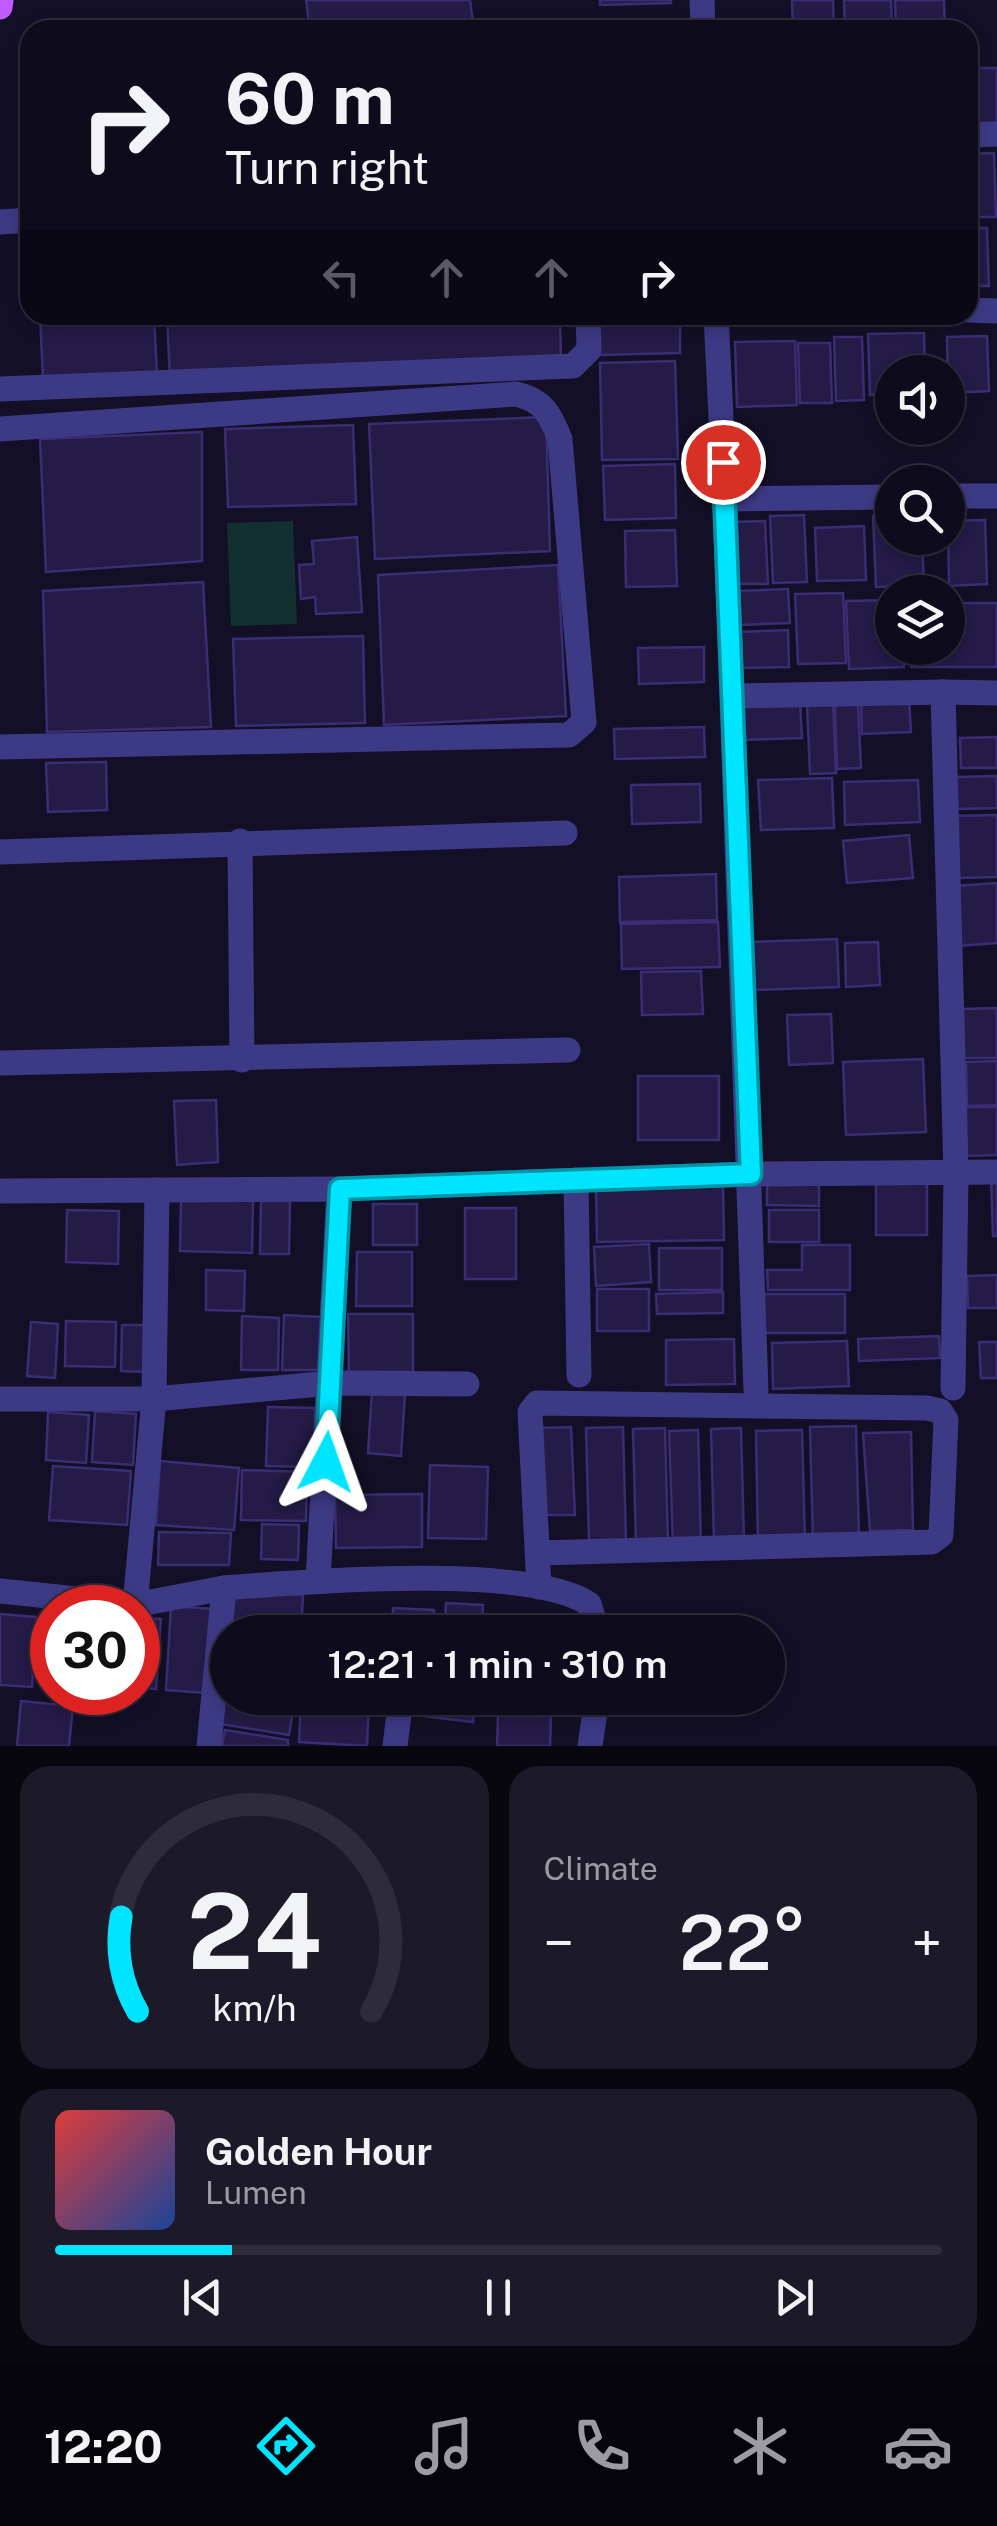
<!DOCTYPE html>
<html lang="en">
<head>
<meta charset="utf-8">
<style>
	body { margin:0; font-family:"Public Sans",sans-serif; background:#1c1929; color:#f1f3f6; height:100vh; display:flex; flex-direction:column; font-size:38px; white-space:nowrap }
	* { box-sizing:border-box; margin:0 }
	p { font-size:32px; color:#9b9ba3 }
	.icon { flex:none; width:55px; height:55px; fill:none; stroke:currentColor; stroke-width:2; stroke-linecap:round; stroke-linejoin:round }
	.map { position:relative; height:1746px; overflow:hidden }
	.side { display:flex; flex-direction:column; gap:20px; padding:20px; background:#08060f; flex:1 }
	.side>* { flex:none }
	.banner { position:absolute; left:20px; top:20px; width:958px; height:305px; border-radius:30px; box-shadow:0 5px 15px #0003,0 0 0 2px #2e2b3b; background:#0e0b1c; color:#f1f3f6; overflow:hidden }
	.controls { position:absolute; left:875px; top:355px; display:grid; gap:20px }
	.controls a { display:grid; place-items:center; width:90px; height:90px; border-radius:50%; background:#0e0b1c; box-shadow:0 5px 15px #0003,0 0 0 2px #2e2b3b; font-size:50px }
	.speed { position:absolute; left:30px; top:1585px; display:flex; gap:20px; font-size:50px; font-weight:700; text-align:center }
	.speed>* { display:grid; place-content:center; width:130px; height:130px; border-radius:50%; background:#0e0b1c; box-shadow:0 5px 15px #0003,0 0 0 2px #2e2b3b; line-height:1 }
	.speed .limit { border:15px solid #d22; background:#fff; color:#111 }
	.pin { position:absolute; display:grid; place-items:center; width:85px; height:85px; color:#fff; margin:-42px; border:5px solid #fff; border-radius:50%; box-shadow:0 2px 10px #0007 }
	.me { position:absolute; width:110px; margin:-55px; rotate:4deg; stroke-linejoin:round; filter:drop-shadow(0 0 8px #0008) }
	.turn { display:flex; align-items:center; gap:35px; height:210px; padding:0 40px; font-size:45px }
	.turn .icon { width:130px; height:130px; stroke-width:2.5 }
	.turn b { display:block; font-size:70px; line-height:85px }
	.lanes { display:flex; align-items:center; height:95px; padding:0 40px; background:#0003; justify-content:center; gap:50px; direction:ltr }
	.lanes .off { opacity:.35 }
	.big { font-size:75px; font-weight:600; line-height:1.1 }
	.side .card { flex:1; display:flex; flex-direction:column; justify-content:center; gap:15px; min-width:0; padding:0 35px; border-radius:30px; background:#1c1929 }
	.side .dial { align-items:center; gap:0 }
	.dial svg { height:260px; overflow:visible; fill:none; stroke:#2e2b3b; stroke-width:7; stroke-linecap:round; text-anchor:middle }
	.dial text { fill:#f1f3f6; stroke:none }
	.song { display:flex; align-items:center; gap:30px }
	.cover { width:120px; height:120px; border-radius:15px; background:linear-gradient(135deg,hsl(0 70% 55%),hsl(220 70% 35%)) }
	.played { height:10px; border-radius:5px; background:linear-gradient(90deg,#00e5ff 20%,#2e2b3b 20%) }
	.keys { display:flex; justify-content:space-around; direction:ltr }
	.heat { display:flex; justify-content:space-between; align-items:center; font-size:55px; direction:ltr }
	.side .tiles { flex:1; display:grid; gap:20px; grid-template-columns:1fr 1fr }
	.card:last-child { grid-column:span 2 }
	.trip { position:absolute; left:210px; top:1615px; width:575px; height:100px; border-radius:50px; background:#0e0b1c; box-shadow:0 5px 15px #0003,0 0 0 2px #2e2b3b; font-weight:600; line-height:100px; text-align:center }
	.tab-bar { display:flex; height:160px; justify-content:space-around; align-items:center; background:#06040b; color:#9b9ba3 }
	.tab-bar .icon { width:70px; height:70px }
	.tab-bar .current { color:#00e5ff }
	.tab-bar b { font-size:45px; color:#f1f3f6 }
	.map>svg:first-child { display:block }
</style>
</head>
<body>
<div class="map">
<svg width="997" height="1746" viewBox="0 0 997 1746">
	<rect width="100%" height="100%" fill="#130f26"/>
	<path fill="#12302f" d="M 293,521 L 297,624 L 231,626 L 227,523 Z"/>
	<g fill="#241b47" stroke="#3b2d73" stroke-width="2.5">
		<path d="M 306,0 L 470,0 L 474,30 L 310,30 Z"/>
		<path d="M 600,0 L 671,0 L 671,3 L 600,5 Z"/>
		<path d="M 792,0 L 833,0 L 834,30 L 793,30 Z"/>
		<path d="M 844,0 L 891,0 L 892,30 L 845,30 Z"/>
		<path d="M 895,0 L 944,0 L 945,30 L 896,30 Z"/>
		<rect x="968" y="68" width="29" height="55"/>
		<path d="M 994,153 L 996,217 L 968,217 L 968,154 Z"/>
		<path d="M 968,228 L 987,228 L 989,286 L 968,286 Z"/>
		<path d="M 40,315 L 154,315 L 157,374 L 43,379 Z"/>
		<path d="M 167,315 L 560,315 L 561,361 L 170,379 Z"/>
		<path d="M 680,322 L 680,353 L 600,355 L 599,324 Z"/>
		<path d="M 924,333 L 925,372 L 892,372 L 892,394 L 870,395 L 868,334 Z"/>
		<path d="M 987,336 L 989,391 L 948,393 L 947,337 Z"/>
		<path d="M 834,337 L 862,337 L 864,400 L 836,401 Z"/>
		<path d="M 795,341 L 797,405 L 737,407 L 735,342 Z"/>
		<path d="M 798,343 L 830,343 L 832,403 L 800,403 Z"/>
		<path d="M 675,361 L 678,459 L 602,460 L 600,363 Z"/>
		<path d="M 546,417 L 550,551 L 375,559 L 369,424 Z"/>
		<path d="M 353,425 L 356,504 L 228,507 L 225,429 Z"/>
		<path d="M 202,432 L 202,561 L 46,572 L 40,439 Z"/>
		<path d="M 675,464 L 676,518 L 605,520 L 603,466 Z"/>
		<path d="M 804,515 L 807,582 L 773,583 L 770,516 Z"/>
		<path d="M 892,515 L 892,538 L 922,538 L 924,585 L 876,587 L 873,516 Z"/>
		<path d="M 985,520 L 987,584 L 949,586 L 948,521 Z"/>
		<path d="M 765,521 L 768,584 L 733,584 L 731,522 Z"/>
		<path d="M 864,526 L 866,580 L 817,581 L 815,528 Z"/>
		<path d="M 675,530 L 677,586 L 626,587 L 625,531 Z"/>
		<path d="M 357,537 L 362,612 L 316,614 L 315,597 L 301,599 L 299,565 L 314,564 L 312,541 Z"/>
		<path d="M 558,565 L 566,716 L 384,725 L 378,575 Z"/>
		<path d="M 203,582 L 211,727 L 47,732 L 43,591 Z"/>
		<path d="M 788,589 L 790,623 L 739,625 L 738,591 Z"/>
		<path d="M 843,593 L 846,663 L 798,664 L 795,594 Z"/>
		<path d="M 892,600 L 892,648 L 903,648 L 904,667 L 849,669 L 846,601 Z"/>
		<path d="M 948,603 L 997,603 L 997,667 L 911,667 L 911,648 L 948,648 Z"/>
		<path d="M 788,630 L 789,667 L 740,668 L 738,632 Z"/>
		<path d="M 363,636 L 365,723 L 236,726 L 233,639 Z"/>
		<path d="M 704,647 L 704,682 L 639,684 L 638,648 Z"/>
		<path d="M 909,699 L 911,732 L 862,734 L 861,701 Z"/>
		<path d="M 800,702 L 802,738 L 743,740 L 741,705 Z"/>
		<path d="M 833,703 L 836,773 L 810,774 L 807,704 Z"/>
		<path d="M 858,704 L 861,768 L 837,769 L 835,705 Z"/>
		<path d="M 704,727 L 705,757 L 615,759 L 614,729 Z"/>
		<path d="M 997,737 L 997,768 L 961,768 L 960,738 Z"/>
		<path d="M 106,762 L 107,810 L 48,812 L 46,763 Z"/>
		<path d="M 997,776 L 997,808 L 956,809 L 955,777 Z"/>
		<path d="M 832,778 L 834,828 L 761,830 L 758,780 Z"/>
		<path d="M 918,780 L 920,822 L 845,825 L 844,782 Z"/>
		<path d="M 700,784 L 701,822 L 632,824 L 631,785 Z"/>
		<path d="M 997,815 L 997,877 L 958,878 L 956,816 Z"/>
		<path d="M 909,835 L 913,878 L 847,883 L 843,841 Z"/>
		<path d="M 716,874 L 717,920 L 620,922 L 619,877 Z"/>
		<path d="M 997,883 L 997,943 L 959,946 L 954,886 Z"/>
		<path d="M 718,922 L 720,967 L 622,969 L 621,924 Z"/>
		<path d="M 837,939 L 839,987 L 752,990 L 750,942 Z"/>
		<path d="M 878,942 L 880,985 L 846,987 L 845,943 Z"/>
		<path d="M 701,971 L 703,1014 L 642,1015 L 641,972 Z"/>
		<path d="M 997,1008 L 997,1058 L 964,1058 L 963,1009 Z"/>
		<path d="M 831,1014 L 833,1063 L 789,1065 L 787,1015 Z"/>
		<path d="M 923,1059 L 926,1132 L 846,1135 L 843,1062 Z"/>
		<path d="M 997,1061 L 997,1105 L 967,1106 L 966,1062 Z"/>
		<rect x="638" y="1076" width="81" height="64"/>
		<path d="M 216,1100 L 218,1162 L 177,1165 L 174,1101 Z"/>
		<path d="M 966,1107 L 997,1107 L 997,1155 L 967,1156 Z"/>
		<path d="M 991,1179 L 997,1179 L 997,1236 L 993,1236 Z"/>
		<path d="M 767,1181 L 819,1181 L 819,1206 L 767,1205 Z"/>
		<rect x="876" y="1182" width="51" height="53"/>
		<path d="M 723,1183 L 724,1240 L 597,1242 L 596,1185 Z"/>
		<path d="M 181,1199 L 253,1201 L 252,1253 L 180,1251 Z"/>
		<path d="M 261,1201 L 290,1201 L 289,1254 L 260,1254 Z"/>
		<rect x="373" y="1204" width="44" height="41"/>
		<rect x="465" y="1208" width="51" height="71"/>
		<path d="M 67,1210 L 119,1211 L 118,1264 L 66,1262 Z"/>
		<rect x="769" y="1210" width="50" height="32"/>
		<path d="M 649,1244 L 651,1282 L 596,1286 L 594,1247 Z"/>
		<path d="M 802,1245 L 850,1245 L 850,1290 L 768,1290 L 767,1270 L 802,1270 Z"/>
		<rect x="659" y="1248" width="63" height="42"/>
		<path d="M 357,1252 L 412,1252 L 412,1306 L 356,1306 Z"/>
		<path d="M 206,1270 L 245,1271 L 244,1311 L 206,1310 Z"/>
		<path d="M 997,1275 L 997,1308 L 968,1308 L 967,1276 Z"/>
		<rect x="597" y="1289" width="52" height="42"/>
		<path d="M 723,1292 L 723,1313 L 657,1314 L 656,1294 Z"/>
		<rect x="764" y="1294" width="81" height="39"/>
		<path d="M 348,1314 L 413,1314 L 413,1372 L 349,1372 Z"/>
		<path d="M 284,1315 L 322,1317 L 321,1370 L 282,1370 Z"/>
		<path d="M 242,1316 L 279,1318 L 278,1370 L 241,1370 Z"/>
		<path d="M 66,1321 L 116,1322 L 115,1367 L 65,1366 Z"/>
		<path d="M 31,1322 L 58,1324 L 55,1378 L 27,1376 Z"/>
		<path d="M 122,1325 L 147,1325 L 146,1372 L 121,1371 Z"/>
		<path d="M 939,1336 L 940,1358 L 859,1361 L 858,1339 Z"/>
		<path d="M 734,1339 L 735,1384 L 666,1385 L 666,1340 Z"/>
		<path d="M 847,1341 L 849,1386 L 773,1389 L 772,1343 Z"/>
		<path d="M 979,1342 L 997,1342 L 997,1378 L 981,1378 Z"/>
		<path d="M 372,1390 L 405,1393 L 401,1456 L 368,1453 Z"/>
		<path d="M 268,1407 L 315,1408 L 314,1467 L 266,1466 Z"/>
		<path d="M 95,1411 L 136,1414 L 133,1465 L 92,1462 Z"/>
		<path d="M 48,1412 L 89,1415 L 86,1463 L 46,1460 Z"/>
		<path d="M 856,1426 L 859,1540 L 813,1541 L 810,1427 Z"/>
		<path d="M 571,1427 L 575,1515 L 543,1515 L 540,1428 Z"/>
		<path d="M 623,1427 L 626,1542 L 589,1543 L 586,1428 Z"/>
		<path d="M 665,1428 L 668,1544 L 636,1544 L 633,1429 Z"/>
		<path d="M 741,1428 L 744,1541 L 714,1541 L 711,1429 Z"/>
		<path d="M 698,1430 L 701,1546 L 673,1547 L 669,1431 Z"/>
		<path d="M 802,1430 L 805,1542 L 758,1543 L 756,1431 Z"/>
		<path d="M 911,1432 L 913,1530 L 870,1531 L 863,1433 Z"/>
		<path d="M 160,1461 L 239,1468 L 234,1530 L 156,1525 Z"/>
		<path d="M 430,1465 L 488,1467 L 486,1539 L 428,1538 Z"/>
		<path d="M 53,1466 L 131,1471 L 127,1525 L 49,1520 Z"/>
		<path d="M 242,1470 L 307,1472 L 306,1521 L 241,1520 Z"/>
		<path d="M 422,1494 L 422,1547 L 336,1548 L 335,1495 Z"/>
		<path d="M 262,1524 L 299,1525 L 298,1560 L 261,1559 Z"/>
		<path d="M 159,1532 L 231,1533 L 229,1565 L 158,1565 Z"/>
		<path d="M 230,1591 L 303,1595 L 301,1632 L 228,1632 Z"/>
		<path d="M 446,1603 L 483,1605 L 482,1632 L 444,1632 Z"/>
		<path d="M 171,1606 L 212,1609 L 206,1693 L 166,1690 Z"/>
		<path d="M 393,1608 L 434,1610 L 433,1632 L 392,1632 Z"/>
		<path d="M 0,1614 L 36,1617 L 32,1687 L 0,1685 Z"/>
		<path d="M 315,1617 L 371,1620 L 371,1632 L 314,1632 Z"/>
		<path d="M 138,1618 L 161,1619 L 156,1689 L 138,1687 Z"/>
		<path d="M 301,1698 L 369,1699 L 367,1746 L 299,1742 Z"/>
		<path d="M 408,1698 L 476,1698 L 473,1722 L 406,1714 Z"/>
		<path d="M 225,1699 L 293,1710 L 289,1735 L 221,1724 Z"/>
		<path d="M 21,1701 L 73,1706 L 69,1746 L 17,1746 Z"/>
		<path d="M 498,1715 L 551,1716 L 550,1746 L 497,1746 Z"/>
		<path d="M 225,1730 L 288,1740 L 288,1746 L 222,1746 Z"/>
	</g>
	<g fill="none" stroke-linecap="round" stroke-linejoin="round">
		<g stroke="#3d3a85" stroke-width="25">
			<path d="M 702,0 L 703,30"/>
			<path d="M 968,135 L 997,134"/>
			<path d="M 0,222 L 30,220"/>
			<path d="M 968,310 L 997,311"/>
			<path d="M 716,315 L 725,499"/>
			<path d="M 0,389 L 573,366 L 589,350 L 588,315"/>
			<path d="M 0,429 L 516,394 C 543,400 550,414 560,439 L 584,722 L 569,735 L 0,747"/>
			<path d="M 948,496 L 997,496"/>
			<path d="M 943,692 L 997,693"/>
			<path d="M 734,696 L 943,692 L 956,1174 L 953,1388"/>
			<path d="M 240,841 L 242,1060"/>
			<path d="M 0,852 L 565,833"/>
			<path d="M 0,1063 L 568,1050"/>
			<path d="M 576,1180 L 579,1375"/>
			<path d="M 339,1189 L 751,1174 L 997,1172"/>
			<path d="M 0,1191 L 339,1189 L 318,1581"/>
			<path d="M 756,1391 L 725,499 L 892,497"/>
			<path d="M 0,1399 L 154,1399 L 331,1383 L 467,1384"/>
			<path d="M 539,1553 L 932,1542 L 941,1535 L 946,1420 L 940,1411 L 927,1408 L 537,1403 L 530,1412 L 539,1587"/>
			<path d="M 224,1588 C 302,1582 529,1563 589,1604 L 598,1632"/>
			<path d="M 0,1591 L 135,1605 L 224,1588 L 209,1746"/>
			<path d="M 135,1605 L 154,1399 L 157,1190"/>
			<path d="M 395,1746 L 400,1706"/>
			<path d="M 590,1746 L 597,1698"/>
		</g>
		<path stroke="#c25bff" stroke-width="25" d="M 0,7 L 1,0"/>
	</g>
	<g fill="none" stroke-linecap="round" stroke-linejoin="round">
		<defs>
			<path id="route" d="M 326,1462 L 340,1189 L 751,1174 L 723,462"/>
		</defs>
		<use href="#route" stroke="#0095a6" stroke-width="25"/>
		<use href="#route" stroke="#00e5ff" stroke-width="18"/>
	</g>
</svg>
<div class="controls">
<a><svg class="icon" aria-label="sound" viewBox="0 0 24 24"><path d="M4 9h4l5-4v14l-5-4H4zM17 9q2 3 0 6"/></svg></a>
<a><svg class="icon" aria-label="search" viewBox="0 0 24 24"><circle cx="10" cy="10" r="6"/><path d="M15 15l6 6"/></svg></a>
<a><svg class="icon" aria-label="layers" viewBox="0 0 24 24"><path d="M12 4l9 5-9 5-9-5zM3 14l9 5 9-5"/></svg></a>
</div>
<div class="speed"><div class="limit">30</div></div>
<div class="pin" style="left:723px;top:462px;background:#d93025"><svg class="icon" aria-label="arrive" viewBox="0 0 24 24"><path d="M6 21V4h12l-3 4 3 4H6"/></svg></div>
<svg class="me" style="left:326px;top:1462px" viewBox="-20 -20 40 40"><path d="M0-17L14 15 0 8-14 15z" fill="#00e5ff" stroke="#fff" stroke-width="4"/></svg>
<div class="trip">12:21 · 1 min · 310 m</div>
<div class="banner">
<div class="turn"><svg class="icon" aria-label="right" viewBox="0 0 24 24"><path d="M7 20v-9h11M14 6l5 5-5 5"/></svg><div><b>60 m</b>Turn right</div></div>
<div class="lanes"><svg class="icon off" aria-label="left" viewBox="0 0 24 24"><path d="M17 20v-9H6M10 6l-5 5 5 5"/></svg><svg class="icon off" aria-label="ahead" viewBox="0 0 24 24"><path d="M12 20V5M6 11l6-6 6 6"/></svg><svg class="icon off" aria-label="ahead" viewBox="0 0 24 24"><path d="M12 20V5M6 11l6-6 6 6"/></svg><svg class="icon" aria-label="right" viewBox="0 0 24 24"><path d="M7 20v-9h11M14 6l5 5-5 5"/></svg></div>
</div>
</div>
<section class="side">
<div class="tiles">
<div class="card dial"><svg viewBox="0 0 100 80">
<path d="M14 69A42 42 0 1 1 86 69"/>
<path d="M14 69A42 42 0 0 1 9 40" stroke="#00e5ff"/>
<text x="50" y="56" font-size="32" font-weight="700">24</text>
<text x="50" y="72" font-size="11">km/h</text>
</svg></div>
<div class="card"><p>Climate</p>
<div class="heat"><a>−</a><b class="big">22°</b><a>+</a></div>
</div>
<div class="card">
<div class="song"><i class="cover"></i><div><b>Golden Hour</b><p>Lumen</p></div></div>
<div class="played"></div>
<div class="keys"><svg class="icon" aria-label="previous" viewBox="0 0 24 24"><path d="M18 5L8 12l10 7zM5 5v14"/></svg><svg class="icon" aria-label="pause" viewBox="0 0 24 24"><path d="M8 5v14M16 5v14"/></svg><svg class="icon" aria-label="next" viewBox="0 0 24 24"><path d="M6 5l10 7-10 7zM19 5v14"/></svg></div>
</div>
</div>
</section>
<nav class="tab-bar">
<b>12:20</b>
<svg class="icon current" aria-label="directions" viewBox="0 0 24 24"><path d="M12 3l9 9-9 9-9-9zM9 14v-3h6M13 9l2 2-2 2"/></svg>
<svg class="icon" aria-label="music" viewBox="0 0 24 24"><path d="M9 18V5l10-2v13"/><circle cx="6" cy="18" r="3"/><circle cx="16" cy="16" r="3"/></svg>
<svg class="icon" aria-label="phone" viewBox="0 0 24 24"><path d="M5 4h4l2 5-3 2q2 4 5 5l2-3 5 2v4C11 20 4 13 5 4z"/></svg>
<svg class="icon" aria-label="climate" viewBox="0 0 24 24"><path d="M12 3v18M4 7l16 10M4 17L20 7"/></svg>
<svg class="icon" aria-label="car" viewBox="0 0 24 24"><path d="M5 17H2v-5l4-1 3-4h7l3 4 3 1v5h-3M9 17h6M6 11h13"/><circle cx="7" cy="17" r="2"/><circle cx="17" cy="17" r="2"/></svg>
</nav>
</body>
</html>
